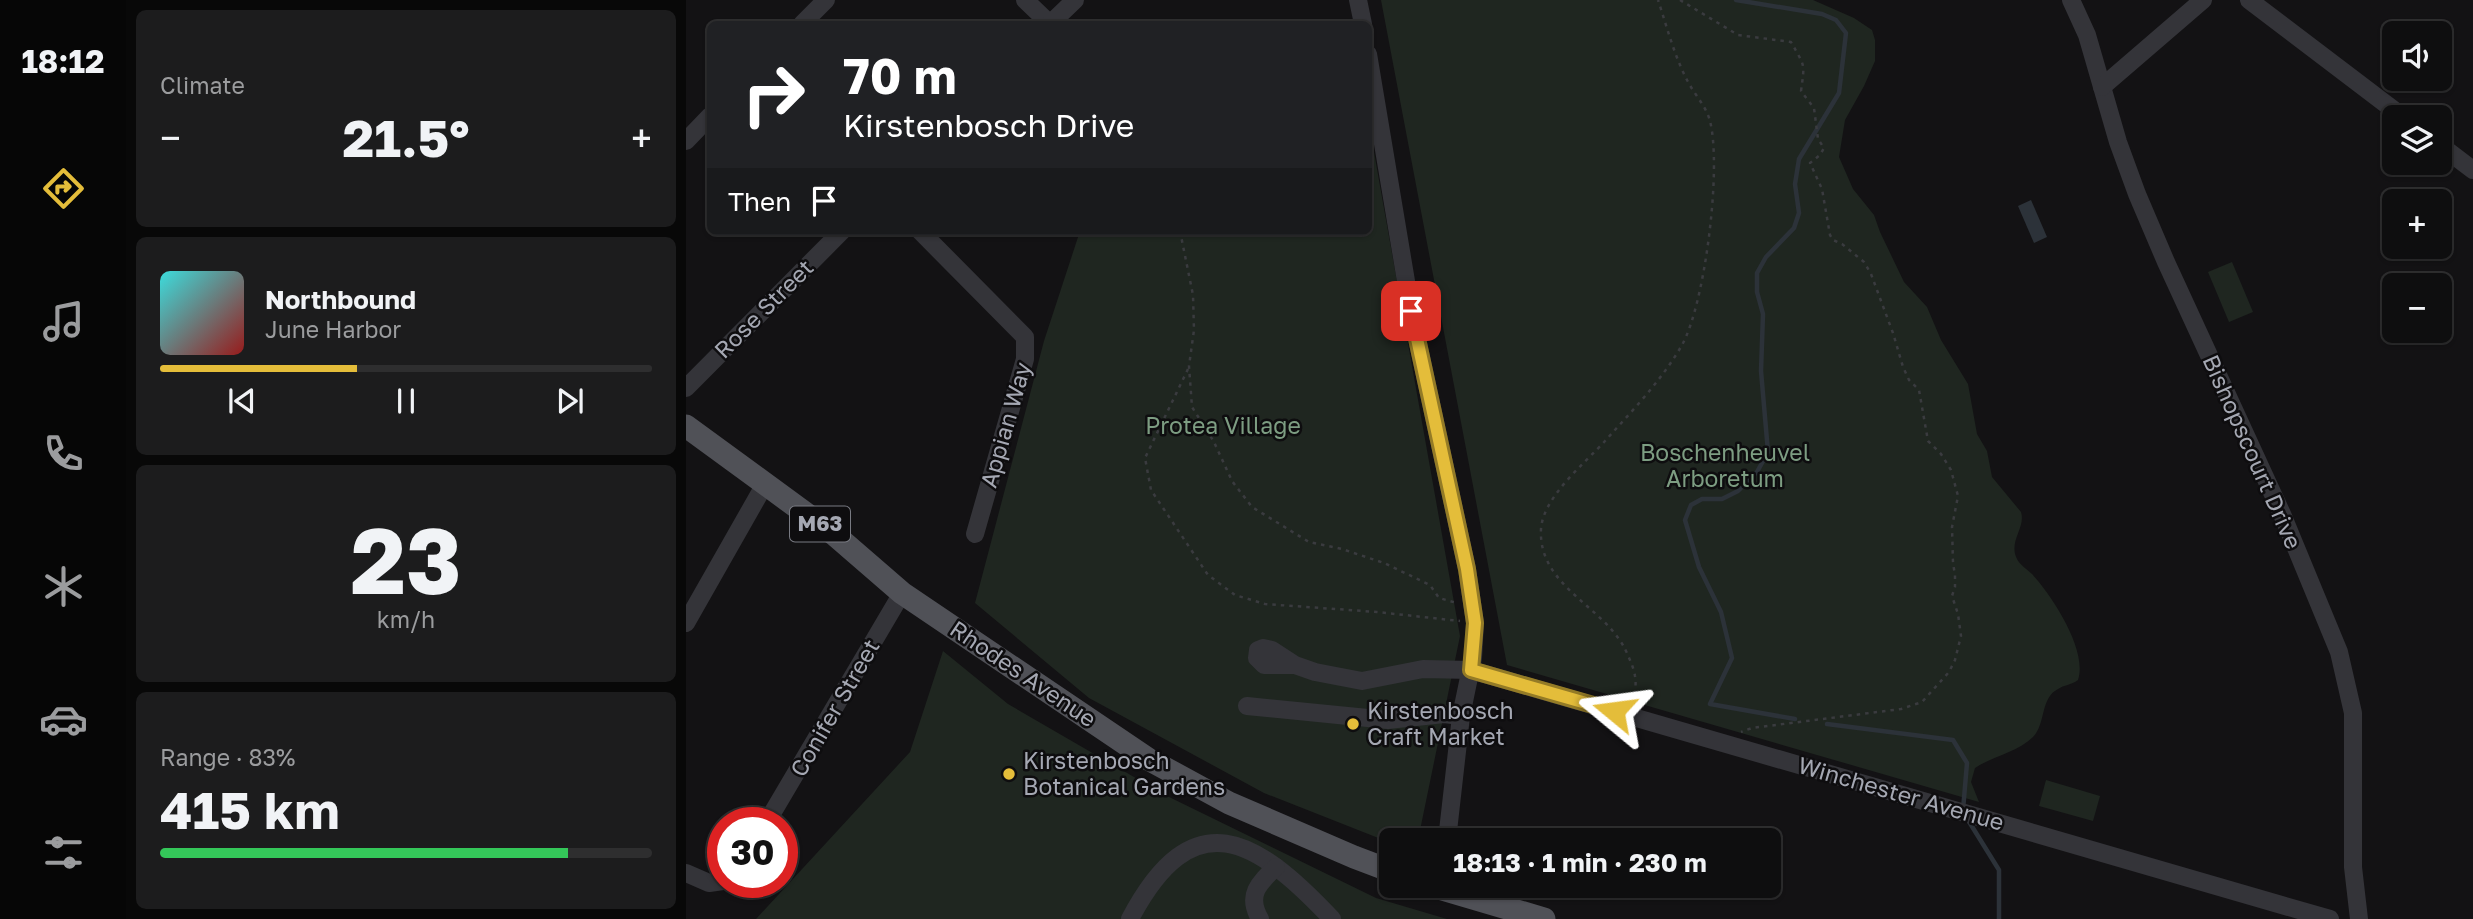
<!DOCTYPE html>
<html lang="en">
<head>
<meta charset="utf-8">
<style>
	body { margin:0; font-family:"Golos Text",sans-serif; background:#1c1c1d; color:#f1f3f6; height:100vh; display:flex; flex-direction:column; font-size:26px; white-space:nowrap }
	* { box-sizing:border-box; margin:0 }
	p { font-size:23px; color:#9b9c9e }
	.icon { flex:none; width:38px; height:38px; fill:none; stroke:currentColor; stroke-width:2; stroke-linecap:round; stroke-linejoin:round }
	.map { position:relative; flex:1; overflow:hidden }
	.details { display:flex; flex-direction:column; gap:10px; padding:10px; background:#080808; width:560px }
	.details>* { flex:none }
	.top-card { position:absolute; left:21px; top:21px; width:665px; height:214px; border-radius:10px; box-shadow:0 2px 5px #0004,0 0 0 2px #2e2e2f; background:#202124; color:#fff; overflow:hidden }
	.buttons { position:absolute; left:1696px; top:21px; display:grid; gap:14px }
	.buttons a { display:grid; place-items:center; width:70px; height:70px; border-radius:10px; background:#0e0e0f; box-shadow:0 2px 5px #0004,0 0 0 2px #2e2e2f; font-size:35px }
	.speed { position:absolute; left:21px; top:807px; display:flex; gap:14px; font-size:35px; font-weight:700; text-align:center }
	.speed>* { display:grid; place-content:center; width:91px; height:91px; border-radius:50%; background:#0e0e0f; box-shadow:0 2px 5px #0004,0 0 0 2px #2e2e2f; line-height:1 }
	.speed .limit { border:10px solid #d22; background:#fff; color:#111 }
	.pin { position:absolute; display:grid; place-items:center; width:60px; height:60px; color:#fff; margin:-30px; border-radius:14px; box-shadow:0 4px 10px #0006 }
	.me { position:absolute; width:77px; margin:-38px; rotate:286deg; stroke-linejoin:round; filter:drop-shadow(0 0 5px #0008) }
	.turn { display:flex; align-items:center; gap:24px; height:147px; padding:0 21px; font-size:32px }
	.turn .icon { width:91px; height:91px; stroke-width:2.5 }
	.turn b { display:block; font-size:49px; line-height:60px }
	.then { display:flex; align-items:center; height:66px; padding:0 21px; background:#0003; gap:14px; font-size:26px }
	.big { font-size:52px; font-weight:700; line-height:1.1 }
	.details .widget { flex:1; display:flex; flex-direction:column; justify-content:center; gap:10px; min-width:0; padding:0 24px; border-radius:10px; background:#1c1c1d }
	.details .dial { align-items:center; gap:0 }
	.dial b { font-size:91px; line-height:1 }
	.song { display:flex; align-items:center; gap:21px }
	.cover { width:84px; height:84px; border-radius:10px; background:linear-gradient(135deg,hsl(180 70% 55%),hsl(0 70% 35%)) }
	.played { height:7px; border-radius:4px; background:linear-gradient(90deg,#e4bd3a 40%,#2e2e2f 40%) }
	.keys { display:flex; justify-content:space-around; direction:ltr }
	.heat { display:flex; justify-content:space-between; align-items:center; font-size:38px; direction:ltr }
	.charge { height:10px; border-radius:5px; background:linear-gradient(90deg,#34c759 83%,#2e2e2f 0) }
	.trip { position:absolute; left:693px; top:828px; width:402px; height:70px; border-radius:10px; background:#0e0e0f; box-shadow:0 2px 5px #0004,0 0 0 2px #2e2e2f; font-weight:700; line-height:70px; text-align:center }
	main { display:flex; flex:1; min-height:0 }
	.tabs { display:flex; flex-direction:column; width:126px; justify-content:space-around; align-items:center; background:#060606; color:#9b9c9e }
	.tabs .icon { width:49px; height:49px }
	.tabs .on { color:#e4bd3a }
	.tabs b { font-size:32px; color:#f1f3f6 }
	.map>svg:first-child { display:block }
</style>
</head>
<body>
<main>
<nav class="tabs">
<b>18:12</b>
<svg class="icon on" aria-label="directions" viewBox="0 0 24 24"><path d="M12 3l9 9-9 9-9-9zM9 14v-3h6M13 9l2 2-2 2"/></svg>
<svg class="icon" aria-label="music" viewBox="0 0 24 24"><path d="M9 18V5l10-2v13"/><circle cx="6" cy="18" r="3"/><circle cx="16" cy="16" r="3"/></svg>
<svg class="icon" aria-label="phone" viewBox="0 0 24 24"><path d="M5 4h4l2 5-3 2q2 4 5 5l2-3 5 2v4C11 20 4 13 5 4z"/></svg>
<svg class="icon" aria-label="climate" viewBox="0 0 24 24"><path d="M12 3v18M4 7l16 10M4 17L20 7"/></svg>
<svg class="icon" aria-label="car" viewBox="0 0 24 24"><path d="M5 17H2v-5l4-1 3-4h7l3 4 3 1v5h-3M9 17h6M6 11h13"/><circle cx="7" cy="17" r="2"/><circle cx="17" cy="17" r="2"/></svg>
<svg class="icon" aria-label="filters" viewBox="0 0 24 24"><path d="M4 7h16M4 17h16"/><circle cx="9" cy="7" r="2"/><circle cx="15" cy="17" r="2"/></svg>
</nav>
<section class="details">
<div class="widget"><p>Climate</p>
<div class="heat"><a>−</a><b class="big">21.5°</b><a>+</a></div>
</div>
<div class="widget">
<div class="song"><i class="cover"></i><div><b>Northbound</b><p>June Harbor</p></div></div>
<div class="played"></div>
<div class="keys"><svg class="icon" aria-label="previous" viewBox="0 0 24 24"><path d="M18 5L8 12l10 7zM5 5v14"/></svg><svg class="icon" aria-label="pause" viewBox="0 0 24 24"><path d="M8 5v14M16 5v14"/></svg><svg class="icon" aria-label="next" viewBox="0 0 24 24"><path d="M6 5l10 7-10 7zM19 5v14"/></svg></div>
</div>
<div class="widget dial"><b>23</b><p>km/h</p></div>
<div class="widget"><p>Range · 83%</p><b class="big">415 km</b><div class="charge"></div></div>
</section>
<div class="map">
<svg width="1787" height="919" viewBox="0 0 1787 919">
	<rect width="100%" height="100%" fill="#131214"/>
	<g fill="#1f2620">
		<path d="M 695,0 L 1127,0 L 1168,18 L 1186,30 L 1189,40 L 1189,61 L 1178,86 L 1159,120 L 1153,157 L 1167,189 L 1188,215 L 1194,232 L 1218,282 L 1241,307 L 1255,340 L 1282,384 L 1291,434 L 1301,451 L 1306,477 L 1335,512 C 1340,528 1322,541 1331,559 C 1334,565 1341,569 1346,574 C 1366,596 1402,650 1392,680 C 1385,685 1378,685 1372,689 C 1354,698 1360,724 1347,737 C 1332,752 1307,756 1289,768 L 1285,782 L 1293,802 L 821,665 Z"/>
		<path d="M 683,124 L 774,636 L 732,840 L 705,840 L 705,843 L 578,793 L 403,698 L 289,603 L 358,341 L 394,231 L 682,231 Z"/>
		<path d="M 1546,262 L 1567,312 L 1543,322 L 1522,272 Z"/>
		<path d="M 257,651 L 322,704 L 479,795 L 690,898 L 761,919 L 70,919 L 224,752 Z"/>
		<path d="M 1360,780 L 1414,796 L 1407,821 L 1353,806 Z"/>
	</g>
	<path fill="#2c3239" d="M 1345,200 L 1361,237 L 1348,243 L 1332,206 Z"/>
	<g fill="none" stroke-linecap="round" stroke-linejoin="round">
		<g stroke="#2c3239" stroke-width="4.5">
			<path d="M 1050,0 L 1136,14 L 1150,20 L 1160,33 L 1153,93 L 1113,159 L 1109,184 L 1113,213 L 1108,228 L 1080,257 L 1071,273 L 1071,292 L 1077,314 L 1075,371 L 1082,452 L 1071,472 L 1052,491 L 1036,499 L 1016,499 L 1005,505 L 999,520 L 1013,567 L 1035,612 L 1046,658 L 1024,704 L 1109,719"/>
			<path d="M 1141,724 L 1267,740 L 1281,763 L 1277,810"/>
			<path d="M 1282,820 L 1313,870 L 1313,919"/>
		</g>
		<g stroke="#3a3b3f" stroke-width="2.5" stroke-dasharray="3.5 5" stroke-linecap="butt">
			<path d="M 994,0 L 1052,35 L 1105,42 C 1119,67 1119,62 1115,91 L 1128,108 L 1132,139 L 1138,148 L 1134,155 L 1124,163 L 1136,189 L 1144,235 L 1147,240 L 1156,244 L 1178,262 L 1185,274 L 1207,333 L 1217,367 L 1223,380 L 1233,390 L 1242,441 L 1255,454 L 1265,470 L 1272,496 L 1266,527 L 1267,563 L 1269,575 L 1269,587 L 1266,596 L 1272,614 L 1275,636 L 1269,660 L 1263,672 L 1236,702 L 1215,709 L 1066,728 L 1055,732"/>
			<path d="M 494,231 L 507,295 L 508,330 L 503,366 L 506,407 L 528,442 L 546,481 L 566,507 L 623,542 L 656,549 L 698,563 L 744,585 L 753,598 L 771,603"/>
			<path d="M 502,369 L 459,458 L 465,490 L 522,575 L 549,595 L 579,604 L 691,612 L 774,621"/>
			<path d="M 952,702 C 947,693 951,686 949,676 C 948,668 942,655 938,647 C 915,605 852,585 855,529 C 857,497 899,463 919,441 C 946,411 976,380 996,345 C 1019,304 1036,168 1024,121 C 1020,106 1008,94 1001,80 C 988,55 981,27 972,0"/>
		</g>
		<g stroke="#343439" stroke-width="18">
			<path d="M 339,0 L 364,24"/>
			<path d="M 672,0 L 677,24"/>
			<path d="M 1385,0 L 1401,35 L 1432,142 L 1451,194 L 1480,262 L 1596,514 L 1653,652 L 1667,713 L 1667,867 L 1673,919"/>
			<path d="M 1563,0 L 1717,117"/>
			<path d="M 116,24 L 140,0"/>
			<path d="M 364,24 L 389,0"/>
			<path d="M 682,54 L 725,311 L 781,569 L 789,623 L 787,658 L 775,716 L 761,840"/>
			<path d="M 1416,87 L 1517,0"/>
			<path d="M 0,141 L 24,116"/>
			<path d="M 1754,145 L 1787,170"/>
			<path d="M 234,231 L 339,337 L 339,359 L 289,534"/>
			<path d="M 0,388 L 156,231"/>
			<path d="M 0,623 L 79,484"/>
			<path d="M 609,665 L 578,665 L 571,658 L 572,650 L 577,648 L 586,650 L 609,665 L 629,672 L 676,681 L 737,669 L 785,670 L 1644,919"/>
			<path d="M 561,706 L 702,720 L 758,714 L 775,716"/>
			<path d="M 81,822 L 216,593"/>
			<path d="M 0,873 L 23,883 L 37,881"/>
			<path d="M 444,919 C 507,799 570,838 646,919"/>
			<path d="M 574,919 C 560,895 573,883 590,867"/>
		</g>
		<g stroke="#505157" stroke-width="23">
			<path d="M 0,426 L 149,535 L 216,593 L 462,759 L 543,803 L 668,857 L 705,871"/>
			<path d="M 746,886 L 858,919"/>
		</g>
	</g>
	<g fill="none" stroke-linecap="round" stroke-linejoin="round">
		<defs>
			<path id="route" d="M 725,311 L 781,569 L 789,623 L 785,670 L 928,711"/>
		</defs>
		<use href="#route" stroke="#947b26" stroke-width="18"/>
		<use href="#route" stroke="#e4bd3a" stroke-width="12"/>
	</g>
	<g fill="#e4bd3a" stroke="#0e0d0f" stroke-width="2.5">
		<circle cx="667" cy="724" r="7"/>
		<circle cx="323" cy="774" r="7"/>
	</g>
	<g text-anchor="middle" stroke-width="5" stroke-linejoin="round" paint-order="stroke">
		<rect fill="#0e0d0f" stroke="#787a82" stroke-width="2" x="104" y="506.5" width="60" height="35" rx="5"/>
		<g font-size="21" font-weight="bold" fill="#a5a8b3">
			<text x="134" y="531">M63</text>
		</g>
		<g font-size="23" fill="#a5a8b3" stroke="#0e0d0f">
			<text transform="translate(78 309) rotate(-45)" y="8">Rose Street</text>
			<text transform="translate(320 425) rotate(-74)" y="8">Appian Way</text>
			<text transform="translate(1566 452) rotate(66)" y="8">Bishopscourt Drive</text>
			<text transform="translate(337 674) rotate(34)" y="8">Rhodes Avenue</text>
			<text transform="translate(149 708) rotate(-60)" y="8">Conifer Street</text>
			<text transform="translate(1215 794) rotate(16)" y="8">Winchester Avenue</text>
		</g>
		<g font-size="23" fill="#7d9d82" stroke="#0e0d0f">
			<text x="537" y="434">Protea Village</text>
			<text x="1039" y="461">Boschenheuvel<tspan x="1039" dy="26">Arboretum</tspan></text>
		</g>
		<g font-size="23" fill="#a5a8b3" stroke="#0e0d0f" text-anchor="start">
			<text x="681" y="719">Kirstenbosch<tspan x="681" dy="26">Craft Market</tspan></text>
			<text x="337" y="769">Kirstenbosch<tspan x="337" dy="26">Botanical Gardens</tspan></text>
		</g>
	</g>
</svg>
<div class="buttons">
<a><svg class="icon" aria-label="sound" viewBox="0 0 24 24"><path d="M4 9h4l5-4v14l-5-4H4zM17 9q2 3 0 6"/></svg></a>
<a><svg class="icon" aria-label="layers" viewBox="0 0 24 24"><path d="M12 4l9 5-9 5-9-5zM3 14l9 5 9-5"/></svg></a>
<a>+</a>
<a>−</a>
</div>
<div class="speed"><div class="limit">30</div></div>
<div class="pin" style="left:725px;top:311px;background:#d93025"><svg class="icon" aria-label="arrive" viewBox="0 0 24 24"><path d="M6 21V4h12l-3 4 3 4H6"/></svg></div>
<svg class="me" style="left:928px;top:711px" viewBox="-20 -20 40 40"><path d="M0-17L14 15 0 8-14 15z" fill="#e4bd3a" stroke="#fff" stroke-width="4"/></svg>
<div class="trip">18:13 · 1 min · 230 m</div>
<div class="top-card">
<div class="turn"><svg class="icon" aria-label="right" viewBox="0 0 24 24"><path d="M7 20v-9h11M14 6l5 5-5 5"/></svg><div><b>70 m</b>Kirstenbosch Drive</div></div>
<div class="then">Then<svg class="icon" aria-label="arrive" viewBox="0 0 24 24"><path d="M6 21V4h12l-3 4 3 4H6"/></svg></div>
</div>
</div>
</main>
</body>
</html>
